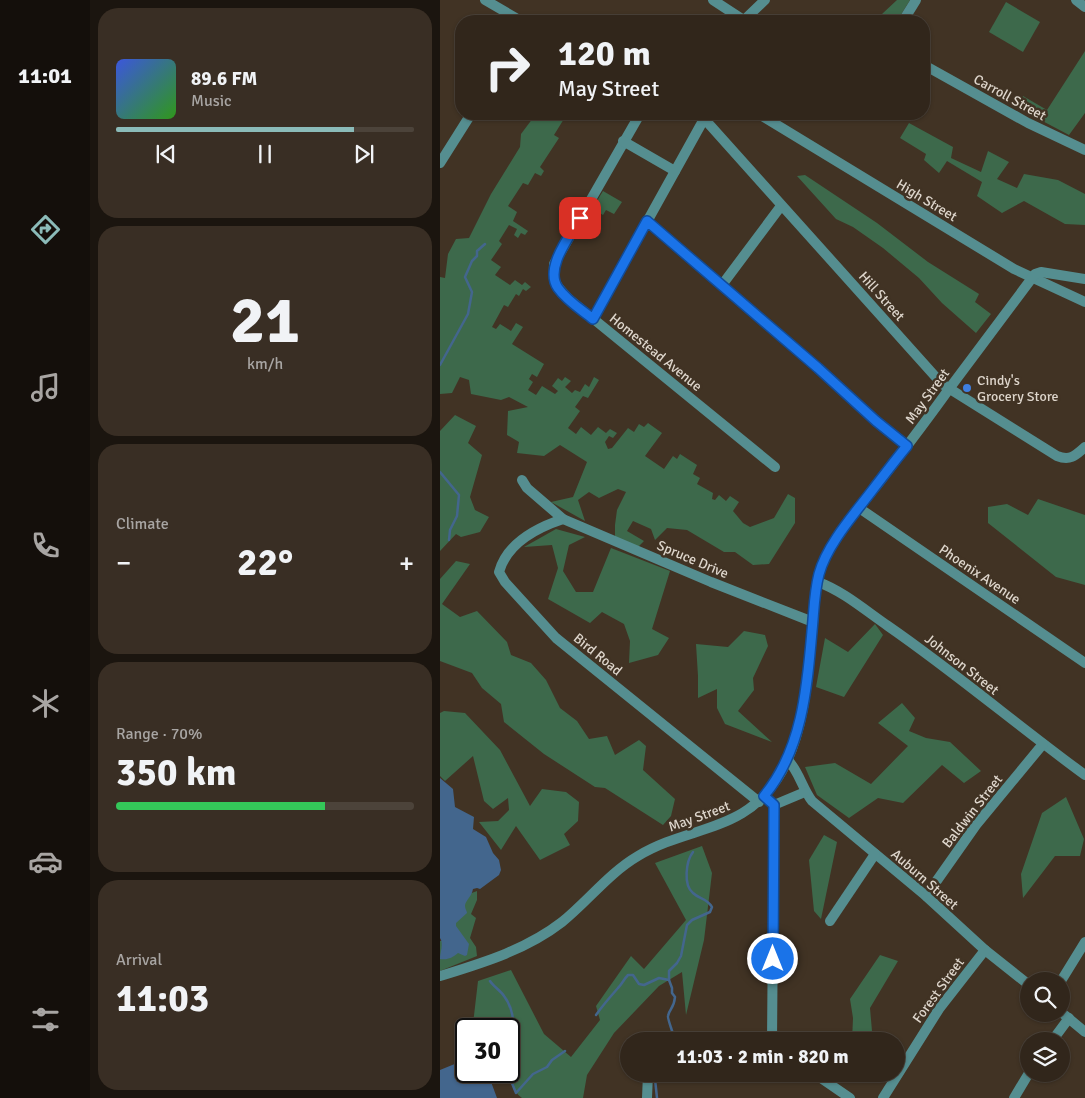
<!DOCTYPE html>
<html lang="en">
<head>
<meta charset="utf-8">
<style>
	body { margin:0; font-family:Signika,sans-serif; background:#392e24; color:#f1f3f6; height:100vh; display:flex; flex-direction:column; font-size:19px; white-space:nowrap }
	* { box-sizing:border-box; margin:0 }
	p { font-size:16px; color:#a8a5a3 }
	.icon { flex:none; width:28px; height:28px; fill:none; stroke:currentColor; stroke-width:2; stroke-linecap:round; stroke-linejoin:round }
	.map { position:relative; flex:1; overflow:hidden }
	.drawer { display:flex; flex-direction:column; gap:8px; padding:8px; background:#1b150f; width:350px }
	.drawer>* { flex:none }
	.top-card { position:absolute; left:15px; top:15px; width:475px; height:105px; border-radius:20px; box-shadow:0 1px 4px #0004,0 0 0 1px #4c433a; background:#31261b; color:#f1f3f6; overflow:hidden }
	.tools { position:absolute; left:580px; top:972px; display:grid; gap:10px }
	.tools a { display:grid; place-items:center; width:50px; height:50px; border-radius:50%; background:#31261b; box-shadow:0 1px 4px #0004,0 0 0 1px #4c433a; font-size:25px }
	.speed { position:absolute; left:15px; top:1018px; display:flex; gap:10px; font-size:25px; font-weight:700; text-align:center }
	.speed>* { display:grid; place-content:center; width:65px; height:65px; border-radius:50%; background:#31261b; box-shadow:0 1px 4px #0004,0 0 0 1px #4c433a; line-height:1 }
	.speed .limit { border:2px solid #111; border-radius:8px; background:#fff; color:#111 }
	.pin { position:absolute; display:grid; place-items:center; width:42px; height:42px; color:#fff; margin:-21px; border-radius:10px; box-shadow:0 2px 8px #0006 }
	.me { position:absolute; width:55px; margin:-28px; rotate:0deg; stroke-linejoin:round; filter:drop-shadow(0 0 4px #0008) }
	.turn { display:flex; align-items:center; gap:18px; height:105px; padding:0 20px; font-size:22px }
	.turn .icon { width:65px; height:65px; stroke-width:2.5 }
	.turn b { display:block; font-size:35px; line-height:42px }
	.big { font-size:38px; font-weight:700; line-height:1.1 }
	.drawer .widget { flex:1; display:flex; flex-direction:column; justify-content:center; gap:8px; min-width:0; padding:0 18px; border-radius:20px; background:#392e24 }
	.drawer .dial { align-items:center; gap:0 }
	.dial b { font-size:65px; line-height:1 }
	.song { display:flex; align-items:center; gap:15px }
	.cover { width:60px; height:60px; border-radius:8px; background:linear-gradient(135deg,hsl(230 70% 55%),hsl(110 70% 35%)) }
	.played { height:5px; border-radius:2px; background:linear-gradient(90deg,#8bbbb9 80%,#4c433a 80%) }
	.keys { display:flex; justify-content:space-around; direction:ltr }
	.heat { display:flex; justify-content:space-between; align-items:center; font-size:28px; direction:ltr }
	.charge { height:8px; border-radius:4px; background:linear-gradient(90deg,#34c759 70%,#4c433a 0) }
	.trip { position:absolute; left:180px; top:1032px; width:285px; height:50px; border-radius:25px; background:#31261b; box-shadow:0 1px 4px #0004,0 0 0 1px #4c433a; font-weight:700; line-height:50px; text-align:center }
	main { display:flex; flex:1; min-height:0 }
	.tab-bar { display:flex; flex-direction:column; width:90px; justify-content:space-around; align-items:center; background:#140f0b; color:#a8a5a3 }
	.tab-bar .icon { width:35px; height:35px }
	.tab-bar .current { color:#8bbbb9 }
	.tab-bar b { font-size:22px; color:#f1f3f6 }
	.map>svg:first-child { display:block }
</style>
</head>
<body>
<main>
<nav class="tab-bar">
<b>11:01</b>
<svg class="icon current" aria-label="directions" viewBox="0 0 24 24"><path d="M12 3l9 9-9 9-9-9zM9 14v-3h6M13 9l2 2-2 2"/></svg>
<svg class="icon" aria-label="music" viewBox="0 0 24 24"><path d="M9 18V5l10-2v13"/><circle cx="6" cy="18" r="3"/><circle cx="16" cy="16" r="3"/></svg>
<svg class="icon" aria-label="phone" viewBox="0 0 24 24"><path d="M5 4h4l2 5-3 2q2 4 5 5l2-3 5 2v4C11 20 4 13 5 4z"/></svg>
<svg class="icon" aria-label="climate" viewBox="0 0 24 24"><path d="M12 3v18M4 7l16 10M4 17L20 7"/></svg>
<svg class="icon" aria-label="car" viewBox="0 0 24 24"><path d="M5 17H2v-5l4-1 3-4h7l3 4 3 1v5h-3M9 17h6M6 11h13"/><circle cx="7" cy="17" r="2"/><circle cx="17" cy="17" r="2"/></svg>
<svg class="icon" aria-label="filters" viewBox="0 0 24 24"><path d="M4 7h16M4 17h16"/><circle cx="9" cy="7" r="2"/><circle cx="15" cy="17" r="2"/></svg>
</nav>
<section class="drawer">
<div class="widget">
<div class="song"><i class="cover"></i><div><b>89.6 FM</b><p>Music</p></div></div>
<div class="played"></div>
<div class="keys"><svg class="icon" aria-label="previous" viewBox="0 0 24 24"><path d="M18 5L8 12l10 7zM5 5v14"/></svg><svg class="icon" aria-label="pause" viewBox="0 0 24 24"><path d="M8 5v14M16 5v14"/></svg><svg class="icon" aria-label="next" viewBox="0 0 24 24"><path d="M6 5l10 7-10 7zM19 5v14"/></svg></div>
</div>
<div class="widget dial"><b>21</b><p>km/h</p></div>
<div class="widget"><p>Climate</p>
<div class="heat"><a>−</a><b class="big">22°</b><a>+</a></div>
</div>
<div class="widget"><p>Range · 70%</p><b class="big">350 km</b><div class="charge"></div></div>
<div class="widget"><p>Arrival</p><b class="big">11:03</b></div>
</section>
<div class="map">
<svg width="645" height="1098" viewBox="0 0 645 1098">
	<rect width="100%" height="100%" fill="#413324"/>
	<g fill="#3d694b">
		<path d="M 457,0 L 470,0 L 457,21 L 429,21 L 442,14 Z"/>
		<path d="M 566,2 L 600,22 L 583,52 L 549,32 Z"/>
		<path d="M 645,51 L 645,113 L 629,135 L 574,106 L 583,96 L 607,110 Z"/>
		<path d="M 96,114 L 127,114 L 114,135 L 119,138 L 100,167 L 104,171 L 101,176 L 95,173 L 88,185 L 83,183 L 68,206 L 77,212 L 73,221 L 88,231 L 85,235 L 81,233 L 78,238 L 74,235 L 77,229 L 69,225 L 59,241 L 62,244 L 51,260 L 61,267 L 55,275 L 70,285 L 75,280 L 82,285 L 85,282 L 91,287 L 86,291 L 83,289 L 79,296 L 76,294 L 68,307 L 64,305 L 52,327 L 56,329 L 60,324 L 71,331 L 76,323 L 83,327 L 72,344 L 104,364 L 97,377 L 92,374 L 89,379 L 93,382 L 88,390 L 96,395 L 102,386 L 115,394 L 118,391 L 112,386 L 118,378 L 122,381 L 125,377 L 131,381 L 125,387 L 132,393 L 135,390 L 140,392 L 145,384 L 149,387 L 154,377 L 159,380 L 148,398 L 143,396 L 135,407 L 140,411 L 128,428 L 136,434 L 141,427 L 151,435 L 158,427 L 166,433 L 170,429 L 177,433 L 173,438 L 169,436 L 165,442 L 168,449 L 172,448 L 188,428 L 194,432 L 199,424 L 204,427 L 208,423 L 222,433 L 205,456 L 224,469 L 233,456 L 237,459 L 240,454 L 257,465 L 253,474 L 260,478 L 257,484 L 273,493 L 272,499 L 275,500 L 279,495 L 286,501 L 290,496 L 299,502 L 293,511 L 303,523 L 310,527 L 334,518 L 348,494 L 355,498 L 355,523 L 329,564 L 313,565 L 295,552 L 284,552 L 247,530 L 227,528 L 215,540 L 211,529 L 193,521 L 187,531 L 204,541 L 197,548 L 175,539 L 175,525 L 177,510 L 186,492 L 178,489 L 159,498 L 149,492 L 138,500 L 145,521 L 111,502 L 133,497 L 147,462 L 120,445 L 104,456 L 77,453 L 79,442 L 67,435 L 68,411 L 88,407 L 69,397 L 61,400 L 31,394 L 29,380 L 20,377 L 12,393 L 0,394 L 0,277 L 5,278 L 8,254 L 16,239 L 29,238 L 51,194 L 80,147 L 81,134 Z"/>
		<path d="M 469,123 L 513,147 L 511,158 L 541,172 L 548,151 L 569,162 L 557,179 L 577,188 L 584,174 L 618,180 L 645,194 L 645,225 L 625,224 L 584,201 L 562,213 L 537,196 L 542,182 L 507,161 L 499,173 L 484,160 L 486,154 L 460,138 Z"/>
		<path d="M 365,175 L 437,223 L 488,262 L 539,294 L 535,302 L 551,314 L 536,333 L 502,303 L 479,278 L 443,248 L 413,227 L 396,219 L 357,176 Z"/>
		<path d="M 163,191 L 182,202 L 174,214 L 166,210 L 163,215 L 157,211 L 149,221 L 146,219 Z"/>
		<path d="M 15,415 L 36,426 L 28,443 L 42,455 L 30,497 L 35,510 L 49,517 L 40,532 L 21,537 L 16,534 L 0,551 L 0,431 Z"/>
		<path d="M 598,499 L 645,515 L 645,585 L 616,577 L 548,523 L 548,507 L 567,504 L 588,515 Z"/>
		<path d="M 116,529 L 145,537 L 129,545 L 123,571 L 136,592 L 153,592 L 171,548 L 230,571 L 212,629 L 229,638 L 218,655 L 189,663 L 190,641 L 184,624 L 162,612 L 150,623 L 108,599 L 118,568 L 112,545 L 84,547 Z"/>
		<path d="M 16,561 L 30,564 L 2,604 L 20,617 L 37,611 L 67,642 L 71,655 L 91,663 L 106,680 L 120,708 L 137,721 L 149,739 L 167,736 L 175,755 L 199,740 L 206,746 L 203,770 L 235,799 L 231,816 L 223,825 L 165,788 L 155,787 L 104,754 L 64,722 L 61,704 L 42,688 L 32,673 L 0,661 L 0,579 Z"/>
		<path d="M 435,624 L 443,635 L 404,697 L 376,687 L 385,638 L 408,652 Z"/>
		<path d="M 304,631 L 325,635 L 328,646 L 313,678 L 314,690 L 298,711 L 332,742 L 285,724 L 277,708 L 277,689 L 258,698 L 258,676 L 256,644 L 288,647 Z"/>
		<path d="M 462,703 L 475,718 L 469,731 L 486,738 L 510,742 L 541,771 L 524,783 L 502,765 L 463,803 L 438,798 L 409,818 L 377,795 L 365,767 L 395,763 L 431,784 L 468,746 L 438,723 Z"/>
		<path d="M 4,711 L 25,713 L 60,750 L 90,806 L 102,789 L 126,792 L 139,802 L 138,821 L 124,834 L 130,845 L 100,860 L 76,826 L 61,850 L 39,822 L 58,821 L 69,810 L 68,798 L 53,809 L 44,801 L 33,756 L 5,781 L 0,776 L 0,713 Z"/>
		<path d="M 626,797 L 644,839 L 640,856 L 615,856 L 583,898 L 581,874 L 602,813 Z"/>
		<path d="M 384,835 L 397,842 L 381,919 L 374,911 L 369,860 Z"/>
		<path d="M 262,846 L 272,873 L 264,940 L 246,1015 L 242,972 L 219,986 L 174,1033 L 147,1075 L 143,1098 L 82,1098 C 64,1085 69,1049 69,1029 L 40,1029 L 33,1024 L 38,981 L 71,970 L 104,1034 L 131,1057 L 160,1020 L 156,1006 L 191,956 L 204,969 L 246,920 L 215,863 Z"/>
		<path d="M 37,891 L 37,900 L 31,914 L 36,918 L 30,938 L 36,947 L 37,956 L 0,971 L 0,941 L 8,941 L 5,925 L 29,894 Z"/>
		<path d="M 440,955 L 458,961 L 430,1008 L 432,1031 L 425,1041 L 412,1041 L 413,1018 L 410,999 Z"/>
	</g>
	<g fill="#43668d">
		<path d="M 0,778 L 13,789 L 15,807 L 34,817 L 33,829 L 46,837 L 53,853 L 59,860 L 61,870 L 59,875 L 40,889 L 37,888 L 33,889 C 32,896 25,901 25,906 C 25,909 27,911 27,913 L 16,923 L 16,926 L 29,944 L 27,955 L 25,956 L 18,953 C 12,958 8,960 0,959 C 0,952 4,944 0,938 Z"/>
		<path d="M 26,1043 L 26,1071 L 47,1071 L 57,1098 L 0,1098 L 0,1070 L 22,1061 Z"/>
	</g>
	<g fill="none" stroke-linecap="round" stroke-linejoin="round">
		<g stroke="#43668d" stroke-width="2.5">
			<path d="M 0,365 L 28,314 L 32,292 L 25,277 L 32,261 L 37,256 L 37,251 L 45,244"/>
			<path d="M 0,472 L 19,495 L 17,516 L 10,530 L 9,540"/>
			<path d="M 229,980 L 232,988 L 232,993 L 235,997 C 234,1009 229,1009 228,1016 C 227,1018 234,1035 235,1041"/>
			<path d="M 50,981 C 54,987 60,990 64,996 C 71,1005 77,1023 69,1033"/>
			<path d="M 156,1015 C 163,1005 170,997 178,988 C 182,984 184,979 188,975 L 193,975 L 199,984 L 204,985 L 219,978 L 229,980 L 229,971 L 237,963 L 241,956 L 247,925 L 252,920 L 270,912 L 272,907 C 267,898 259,899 253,893 C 243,885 246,861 253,852"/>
			<path d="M 67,1071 L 76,1093 L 93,1074 L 107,1067 L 112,1060 L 125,1051"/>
			<path d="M 217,1098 L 215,1079 L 217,1074"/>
		</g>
		<g stroke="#558e90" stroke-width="10">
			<path d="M 273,0 L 305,21"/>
			<path d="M 636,0 L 645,7"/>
			<path d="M 303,21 L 325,0"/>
			<path d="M 463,21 L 476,0"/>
			<path d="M 484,65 L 588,123 L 645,150"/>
			<path d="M 200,114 L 114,264 C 113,283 116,286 129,299 L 335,467"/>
			<path d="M 319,114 L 574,269 L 645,302"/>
			<path d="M 183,141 L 235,171"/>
			<path d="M 0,163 L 31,114"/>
			<path d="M 207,221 L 378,368 L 436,421 L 467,446"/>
			<path d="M 282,285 L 341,206"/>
			<path d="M 153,319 L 264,119"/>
			<path d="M 509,389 L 595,274 L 601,272 L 645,279"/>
			<path d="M 82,480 L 87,488 L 123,519 L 271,582 L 373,622"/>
			<path d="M 419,508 L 645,663"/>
			<path d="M 123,519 C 96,528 67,543 59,572 L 65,582 L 116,638 L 319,802"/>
			<path d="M 378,582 C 403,591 426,611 448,626 C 516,673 578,726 645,775"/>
			<path d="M 347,759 C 359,771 362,788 372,801 L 486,896 L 545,950 L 589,985"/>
			<path d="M 324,796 L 334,805 L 332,1041"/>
			<path d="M 334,805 L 365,792"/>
			<path d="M 486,896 L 536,825 L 603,744"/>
			<path d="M 390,921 L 435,854"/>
			<path d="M 621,981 L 645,942"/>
			<path d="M 621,1012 L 645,1032"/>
			<path d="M 612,1041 L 629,1018"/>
			<path d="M 375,1074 L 410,1098"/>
			<path d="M 207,1098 L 208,1074"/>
			<path d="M 443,1098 L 499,1009 L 545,950"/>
			<path d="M 574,1098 L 589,1073"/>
		</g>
		<g stroke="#558e90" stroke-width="10">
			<path d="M 45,0 L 81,21"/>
			<path d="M 260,114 L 502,384 L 617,456 C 630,461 635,456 645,447"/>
			<path d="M 0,976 C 42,963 86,950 122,922 C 148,901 169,873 198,856 C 251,824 307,834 342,771 C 366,727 368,673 373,624 C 374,608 375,590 379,574 C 389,541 420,507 441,480 C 464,450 487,420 509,389"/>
		</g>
	</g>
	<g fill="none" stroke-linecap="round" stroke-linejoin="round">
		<defs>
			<path id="route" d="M 140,218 C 130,236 104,268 118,288 C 127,301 142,310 153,319 L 207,221 L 378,368 L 436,421 L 467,446 C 456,459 445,474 434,488 C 416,512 387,544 379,574 C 374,593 374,612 372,631 C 367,689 362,750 324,796 L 334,805 L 333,959"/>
		</defs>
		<use href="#route" stroke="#114b97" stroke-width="12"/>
		<use href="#route" stroke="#1a73e8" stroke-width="9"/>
	</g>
	<circle fill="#3f7fe0" stroke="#413324" stroke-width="2" cx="527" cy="388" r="5"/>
	<g text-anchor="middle" stroke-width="5" stroke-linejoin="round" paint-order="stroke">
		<g font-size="14" fill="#ded6cc" stroke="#413324">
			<text transform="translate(570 97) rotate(29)" y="5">Carroll Street</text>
			<text transform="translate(487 200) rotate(31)" y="5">High Street</text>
			<text transform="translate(442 296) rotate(48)" y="5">Hill Street</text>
			<text transform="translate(216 352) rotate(39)" y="5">Homestead Avenue</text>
			<text transform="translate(487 396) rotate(-54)" y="5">May Street</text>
			<text transform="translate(253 559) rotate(23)" y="5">Spruce Drive</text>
			<text transform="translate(540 574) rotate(34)" y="5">Phoenix Avenue</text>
			<text transform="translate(158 654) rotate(39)" y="5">Bird Road</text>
			<text transform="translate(522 664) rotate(38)" y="5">Johnson Street</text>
			<text transform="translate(532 811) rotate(-52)" y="5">Baldwin Street</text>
			<text transform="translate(259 816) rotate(-20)" y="5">May Street</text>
			<text transform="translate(485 879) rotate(41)" y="5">Auburn Street</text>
			<text transform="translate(498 990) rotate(-54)" y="5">Forest Street</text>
		</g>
		<g font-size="14" fill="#ded6cc" stroke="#413324" text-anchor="start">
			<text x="537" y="385">Cindy's<tspan x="537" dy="16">Grocery Store</tspan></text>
		</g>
	</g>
</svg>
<div class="tools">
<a><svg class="icon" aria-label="search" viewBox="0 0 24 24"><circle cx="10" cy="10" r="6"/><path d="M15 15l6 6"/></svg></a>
<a><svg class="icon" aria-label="layers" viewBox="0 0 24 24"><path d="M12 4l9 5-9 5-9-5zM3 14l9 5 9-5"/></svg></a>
</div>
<div class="speed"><div class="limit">30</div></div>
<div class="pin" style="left:140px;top:218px;background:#d93025"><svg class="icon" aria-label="arrive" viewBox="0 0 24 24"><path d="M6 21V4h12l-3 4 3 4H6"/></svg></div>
<svg class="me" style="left:333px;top:959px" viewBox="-20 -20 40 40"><circle r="17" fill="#1a73e8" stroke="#fff" stroke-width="3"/><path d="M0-11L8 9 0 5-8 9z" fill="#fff"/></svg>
<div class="trip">11:03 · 2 min · 820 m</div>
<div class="top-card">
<div class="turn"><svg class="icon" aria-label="right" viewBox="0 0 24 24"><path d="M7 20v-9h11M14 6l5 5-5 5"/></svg><div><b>120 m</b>May Street</div></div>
</div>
</div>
</main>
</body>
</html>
